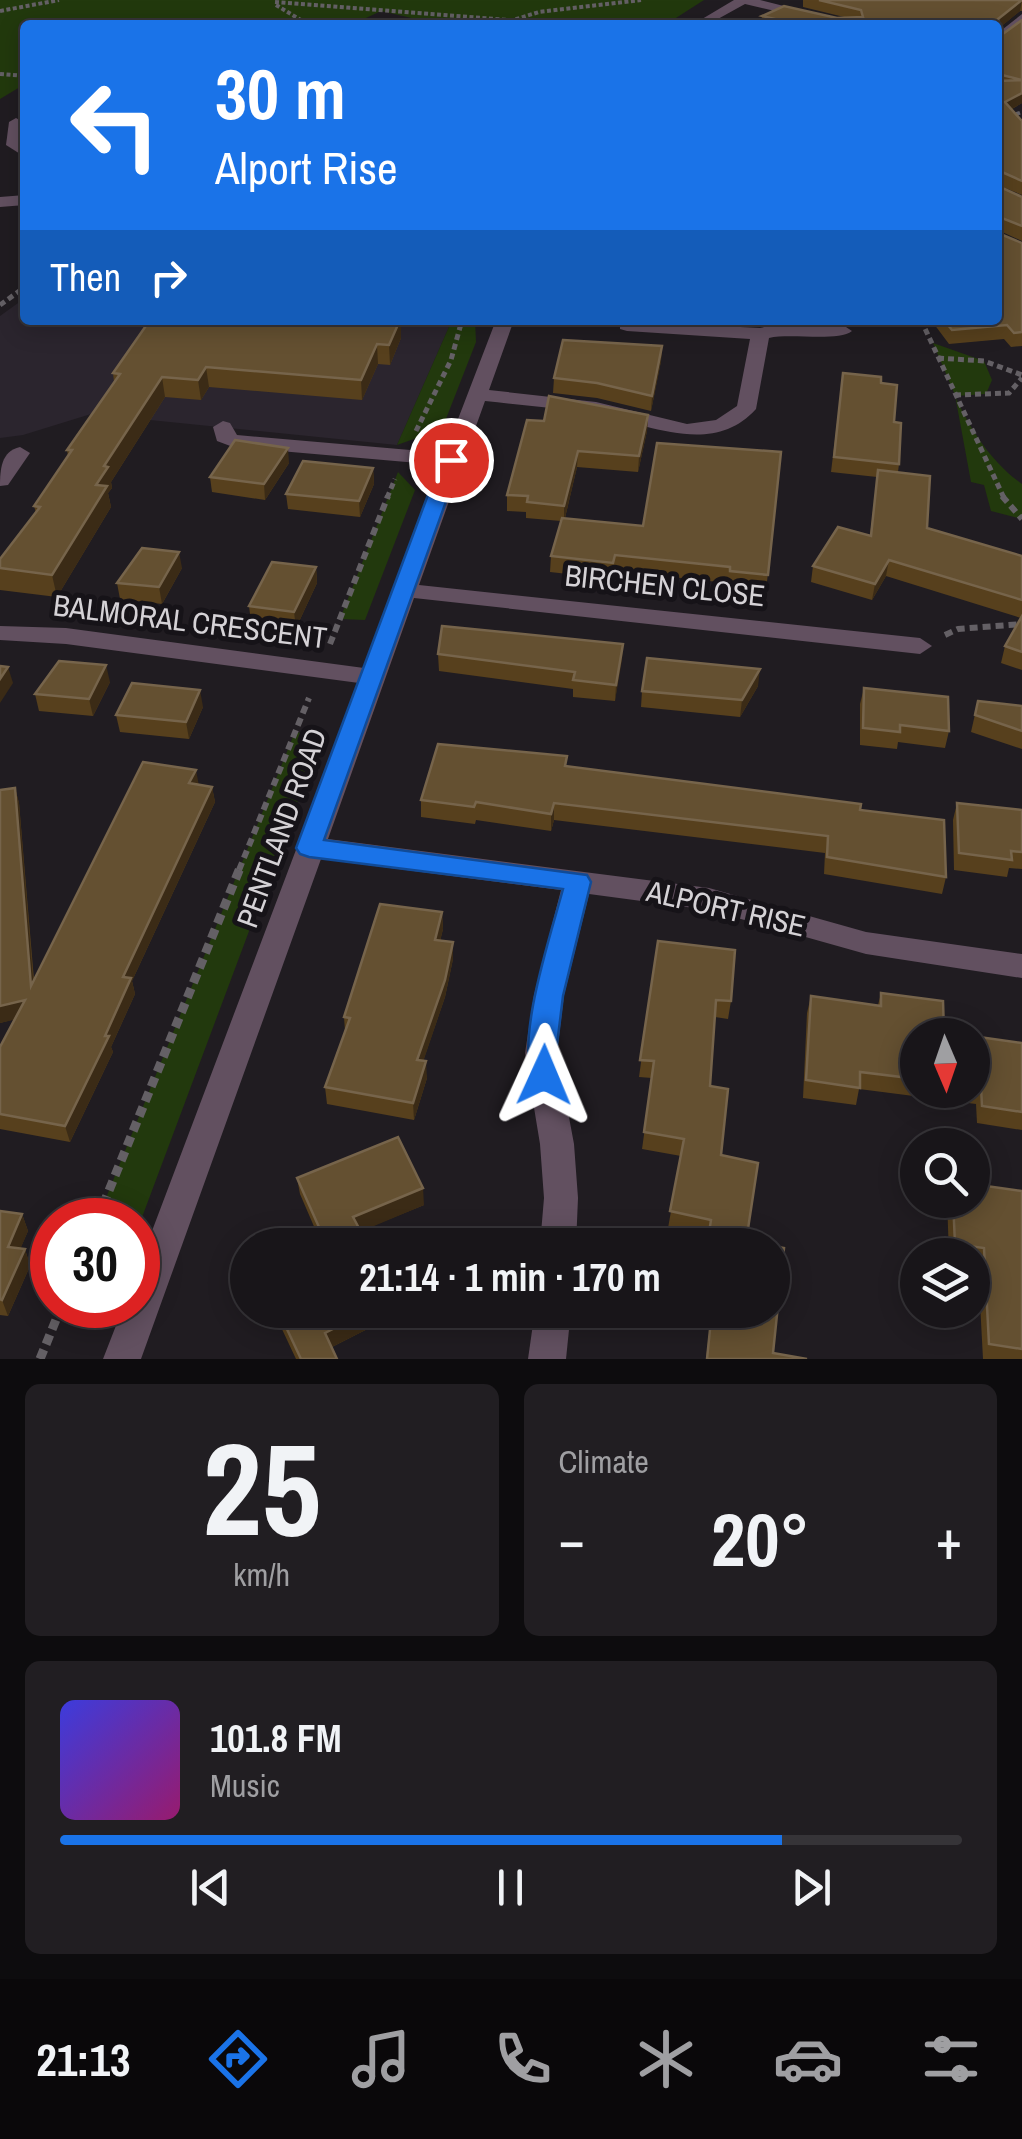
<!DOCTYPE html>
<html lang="en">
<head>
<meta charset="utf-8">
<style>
	body { margin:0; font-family:"Archivo Narrow",sans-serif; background:#211e22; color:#f1f3f6; height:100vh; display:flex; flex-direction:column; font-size:38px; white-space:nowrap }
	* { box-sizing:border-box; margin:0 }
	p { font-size:32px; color:#9f9fa2 }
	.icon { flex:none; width:55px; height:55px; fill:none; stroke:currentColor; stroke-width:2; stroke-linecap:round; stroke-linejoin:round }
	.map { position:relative; height:1359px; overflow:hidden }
	.panel { display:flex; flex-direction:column; gap:25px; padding:25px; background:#0d0c0e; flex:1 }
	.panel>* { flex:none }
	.hud { position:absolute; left:20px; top:20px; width:982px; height:305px; border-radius:10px; box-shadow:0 5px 25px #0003,0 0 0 2px #363438; background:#1a73e8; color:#fff; overflow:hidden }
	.needle { width:65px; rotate:178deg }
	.controls { position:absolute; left:900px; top:1018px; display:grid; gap:20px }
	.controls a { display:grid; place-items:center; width:90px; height:90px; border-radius:50%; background:#181519; box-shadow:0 5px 25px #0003,0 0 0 2px #363438; font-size:50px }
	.speed { position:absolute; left:30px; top:1198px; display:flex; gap:20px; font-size:50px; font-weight:700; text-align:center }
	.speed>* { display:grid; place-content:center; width:130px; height:130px; border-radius:50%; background:#181519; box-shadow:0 5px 25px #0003,0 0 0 2px #363438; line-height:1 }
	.speed .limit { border:15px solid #d22; background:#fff; color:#111 }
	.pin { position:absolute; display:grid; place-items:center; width:85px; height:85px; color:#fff; margin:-42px; border:5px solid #fff; border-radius:50%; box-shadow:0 2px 10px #0007 }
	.me { position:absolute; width:110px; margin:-55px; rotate:1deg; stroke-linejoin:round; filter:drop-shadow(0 0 8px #0008) }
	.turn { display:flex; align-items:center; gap:35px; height:210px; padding:0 30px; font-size:45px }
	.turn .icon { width:130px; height:130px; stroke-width:2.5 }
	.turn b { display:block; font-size:70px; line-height:85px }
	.then { display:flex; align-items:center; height:95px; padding:0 30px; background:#0003; gap:20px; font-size:38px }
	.big { font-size:75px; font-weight:800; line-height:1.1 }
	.panel .card { flex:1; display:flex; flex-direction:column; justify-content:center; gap:15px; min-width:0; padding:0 35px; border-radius:15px; background:#211e22 }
	.panel .dial { align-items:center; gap:0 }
	.dial b { font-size:130px; line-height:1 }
	.song { display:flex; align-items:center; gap:30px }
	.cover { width:120px; height:120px; border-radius:15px; background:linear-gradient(135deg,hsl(240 70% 55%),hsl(320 70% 35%)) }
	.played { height:10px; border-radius:5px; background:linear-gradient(90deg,#1a73e8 80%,#363438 80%) }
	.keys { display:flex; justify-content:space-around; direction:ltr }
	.heat { display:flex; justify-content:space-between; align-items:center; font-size:55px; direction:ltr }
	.panel .tiles { flex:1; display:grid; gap:25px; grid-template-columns:1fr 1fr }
	.card:last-child { grid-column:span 2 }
	.trip { position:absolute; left:230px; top:1228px; width:560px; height:100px; border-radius:50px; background:#181519; box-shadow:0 5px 25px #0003,0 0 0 2px #363438; font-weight:800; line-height:100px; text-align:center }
	.menu { display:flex; height:160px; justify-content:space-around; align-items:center; background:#0a080a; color:#9f9fa2 }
	.menu .icon { width:70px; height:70px }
	.menu .selected { color:#1a73e8 }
	.menu b { font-size:45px; color:#f1f3f6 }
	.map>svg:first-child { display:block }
</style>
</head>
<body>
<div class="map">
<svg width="1022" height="1359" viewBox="0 0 1022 1359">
	<rect width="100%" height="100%" fill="#201c21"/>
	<path fill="#2b252e" d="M 25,298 L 25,320 L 452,320 L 397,445 L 91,414 L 23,435 L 0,438 L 0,316 Z"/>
	<g fill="#22390d">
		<path d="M 0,0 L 704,0 L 665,25 L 442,25 L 381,11 L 351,25 L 25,25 L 25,84 L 0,99 Z"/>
		<path d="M 452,320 L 475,320 L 476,342 L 442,429 L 397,445 Z"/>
		<path d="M 933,343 L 984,361 L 992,380 L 986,394 L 955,396 C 970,429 992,463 1022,484 L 1022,519 L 991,511 L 984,485 L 971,482 L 955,395 Z"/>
		<path d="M 398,472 L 415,490 L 365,620 L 340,619 Z"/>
		<path d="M 295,732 L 322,736 L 138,1228 L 138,1220 L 97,1220 Z"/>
	</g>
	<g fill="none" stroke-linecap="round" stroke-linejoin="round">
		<g stroke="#646065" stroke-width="4" stroke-dasharray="4 2.5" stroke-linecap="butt">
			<path d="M 275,2 L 510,20"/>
			<path d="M 276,5 L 309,25"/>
			<path d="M 0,11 L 59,0"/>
			<path d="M 497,25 L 539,12 L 641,0"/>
			<path d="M 0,74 L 25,76"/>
			<path d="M 998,121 L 1022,112"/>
		</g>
		<g stroke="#646065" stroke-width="5" stroke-dasharray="6 4" stroke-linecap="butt">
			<path d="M 0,305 L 25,287"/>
			<path d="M 921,320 L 1004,498"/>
			<path d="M 938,358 L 984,361 L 1022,375"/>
			<path d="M 955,395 L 1009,393 L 1022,378"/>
			<path d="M 416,431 L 451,360 L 462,320"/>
			<path d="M 387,498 L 395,479"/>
		</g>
		<g stroke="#646065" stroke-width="6" stroke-dasharray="8 5" stroke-linecap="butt">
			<path d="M 1002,496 L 1022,519"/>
			<path d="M 945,635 L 958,629 L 1022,624"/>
			<path d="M 330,644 L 388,496"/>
			<path d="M 239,870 L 309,698"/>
		</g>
		<g stroke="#646065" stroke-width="9" stroke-dasharray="10 6" stroke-linecap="butt">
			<path d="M 97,1220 L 240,868"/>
			<path d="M 40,1359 L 62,1305"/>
		</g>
		<g fill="#625060" fill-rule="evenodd">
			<path d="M 734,0 L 760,0 L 859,25 L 836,25 L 745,4 L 707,25 L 692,25 Z"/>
			<path d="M 1022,14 L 1022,25 L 998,43 L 998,33 Z"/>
			<path d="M 16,118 L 23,122 L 25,157 L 6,145 L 9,122 Z"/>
			<path d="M 25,195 L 25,205 L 0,207 L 0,197 Z"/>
			<path d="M 496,320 L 514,320 L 489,390 L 596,402 L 687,424 L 716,420 L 737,406 L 750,339 L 627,331 L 620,329 L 620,321 L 760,328 L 789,322 L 843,325 L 852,331 C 838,342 791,333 769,338 L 756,409 C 712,458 647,423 594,414 C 558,408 521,405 485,401 L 419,585 L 920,638 L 932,646 L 920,654 L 414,598 L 328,839 L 709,888 L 866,932 L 1022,954 L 1022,978 L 866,954 L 709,910 L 589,894 L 564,995 L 557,1053 L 574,1144 L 578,1198 L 576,1245 L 540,1245 L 544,1198 L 540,1144 L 525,1053 L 534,995 L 561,890 L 321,859 L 141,1359 L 103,1359 L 124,1305 L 138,1305 L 138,1268 L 359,683 L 66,644 L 0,640 L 0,626 L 66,628 L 364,668 L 441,465 L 233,447 L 217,441 L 213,427 L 223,421 L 230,423 L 237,435 L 445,453 Z"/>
			<path d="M 20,447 L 30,453 L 8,485 L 0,486 C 0,470 1,451 20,447 Z"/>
			<path d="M 535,1310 L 571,1310 L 566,1359 L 528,1359 Z"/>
		</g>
	</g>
	<g fill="#57401d">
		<path d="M 803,0 L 1022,0 L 1022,11 L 1020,11 L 999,28 L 1000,36 L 1022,20 L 1022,103 L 1012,109 L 1022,121 L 1022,195 L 998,185 L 998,25 L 761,25 L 762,16 L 844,17 L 803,7 Z"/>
		<path d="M 998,186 L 1022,197 L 1022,241 L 1000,231 Z"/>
		<path d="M 1022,243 L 1022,346 L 1011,347 L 1004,339 L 949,344 L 931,320 L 998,320 Z"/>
		<path d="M 401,338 L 390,365 L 378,364 L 362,400 L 209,387 L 201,400 L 165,397 L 111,482 L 112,488 L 108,493 L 111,507 L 57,597 L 0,590 L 0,559 L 36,513 L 34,506 L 68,456 L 67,450 L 114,382 L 113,373 Z"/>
		<path d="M 662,346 L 661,361 L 651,411 L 597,398 L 553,393 L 554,378 Z"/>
		<path d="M 843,373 L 881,383 L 894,422 L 899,464 L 898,472 L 927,528 L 1022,556 L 1022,670 L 1001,663 L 1005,646 L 1021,618 L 886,576 L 872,600 L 811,582 L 813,566 L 870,536 L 877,477 L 831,472 Z"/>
		<path d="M 648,415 L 647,431 L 638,472 L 577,467 L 565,518 L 643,526 L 781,452 L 766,591 L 728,587 L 728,583 L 615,571 L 613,579 L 550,572 L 551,556 L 561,521 L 526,518 L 526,512 L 507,511 L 507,495 L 544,421 Z"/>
		<path d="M 289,463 L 265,500 L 212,492 L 210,477 Z"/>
		<path d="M 373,468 L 374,484 L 360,517 L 288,509 L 286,494 Z"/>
		<path d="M 316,567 L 317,583 L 296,628 L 251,622 L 249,606 Z"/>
		<path d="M 182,568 L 162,604 L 120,599 L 117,583 Z"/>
		<path d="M 623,644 L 615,701 L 573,697 L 573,689 L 439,671 L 438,654 Z"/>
		<path d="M 110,682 L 93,716 L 39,711 L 35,694 Z"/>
		<path d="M 758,686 L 740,717 L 641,707 L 642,691 Z"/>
		<path d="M 864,688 L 949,731 L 945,748 L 898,742 L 897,749 L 860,745 L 860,704 Z"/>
		<path d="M 978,701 L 1022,706 L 1022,749 L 971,732 Z"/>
		<path d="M 203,707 L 189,739 L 120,732 L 116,715 Z"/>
		<path d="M 567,766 L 860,810 L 946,877 L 942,894 L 824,874 L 825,853 L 554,820 L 551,831 L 476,820 L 475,824 L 421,817 L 421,800 Z"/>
		<path d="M 199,785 L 212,787 L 215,802 L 132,981 L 135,994 L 111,1047 L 113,1052 L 70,1142 L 0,1129 L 0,1047 L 15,1019 L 0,1023 L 0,790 L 15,788 L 19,803 L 34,980 Z"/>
		<path d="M 957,803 L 1022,810 L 1022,869 L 1009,868 L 1007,877 L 954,870 L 953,820 Z"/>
		<path d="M 442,912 L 443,929 L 440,941 L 453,942 L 453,959 L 445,997 L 423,1061 L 427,1078 L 414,1120 L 327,1104 L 325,1087 L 345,1031 L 344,1017 Z"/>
		<path d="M 658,941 L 731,1001 L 728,1019 L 715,1017 L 710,1086 L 728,1089 L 708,1237 L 668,1228 L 681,1156 L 642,1149 L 652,1078 L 639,1077 Z"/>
		<path d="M 881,993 L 918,1035 L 918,1090 L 972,1090 L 972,1036 L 1022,1043 L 1022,1130 L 977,1123 L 976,1104 L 859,1089 L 856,1105 L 803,1098 L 807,1013 L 811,996 L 878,1005 Z"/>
		<path d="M 297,1178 L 424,1205 L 360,1231 L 368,1245 L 322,1245 L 300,1194 Z"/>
		<path d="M 1022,1191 L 1022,1359 L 983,1359 L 978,1265 L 972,1264 L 972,1255 L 949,1255 L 947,1200 L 972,1200 Z"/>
		<path d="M 0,1211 L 22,1214 L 28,1231 L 20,1249 L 25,1249 L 30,1266 L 8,1316 L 0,1315 Z"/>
		<path d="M 273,1310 L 397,1310 L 397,1314 L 332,1347 L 337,1359 L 296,1359 Z"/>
		<path d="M 698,1310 L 772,1310 L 773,1353 L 807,1359 L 706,1359 L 710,1325 L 697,1322 Z"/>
	</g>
	<g fill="#3b2b16">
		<path d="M 1022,0 L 1020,11 L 998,29 L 998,19 Z"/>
		<path d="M 1022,93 L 1022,103 L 1003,114 L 1005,102 Z"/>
		<path d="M 1002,172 L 1000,185 L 998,185 L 998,173 Z"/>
		<path d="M 1002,218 L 1000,231 L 998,231 L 998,219 Z"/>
		<path d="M 400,320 L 401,320 L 401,338 L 390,365 L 389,345 Z"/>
		<path d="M 377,344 L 378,364 L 362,400 L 361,380 Z"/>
		<path d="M 662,346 L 661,361 L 651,411 L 652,396 Z"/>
		<path d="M 206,367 L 209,387 L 201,400 L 198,380 Z"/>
		<path d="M 162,377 L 165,397 L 111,482 L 112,488 L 108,493 L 111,507 L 57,597 L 52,575 L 96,485 L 104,466 Z"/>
		<path d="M 648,415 L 647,431 L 638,472 L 639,456 Z"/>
		<path d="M 288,448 L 289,463 L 265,500 L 264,484 Z"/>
		<path d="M 578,451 L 577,467 L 564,522 L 564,506 Z"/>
		<path d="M 373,468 L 374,484 L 360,517 L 359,501 Z"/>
		<path d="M 179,552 L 182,568 L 162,604 L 159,587 Z"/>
		<path d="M 889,560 L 886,576 L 872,600 L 875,584 Z"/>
		<path d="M 316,567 L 317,583 L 296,628 L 294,612 Z"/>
		<path d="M 623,644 L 622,660 L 615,701 L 616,685 Z"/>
		<path d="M 106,665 L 110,682 L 93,716 L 89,699 Z"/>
		<path d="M 8,667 L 13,683 L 0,703 L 0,679 Z"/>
		<path d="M 760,669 L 758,686 L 740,717 L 742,700 Z"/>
		<path d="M 200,690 L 203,707 L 189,739 L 186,722 Z"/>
		<path d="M 196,770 L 199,786 L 189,783 Z"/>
		<path d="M 212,787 L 215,802 L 132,981 L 135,994 L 111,1047 L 113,1052 L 70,1142 L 65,1126 L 105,1036 L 123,977 Z"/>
		<path d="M 15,788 L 19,803 L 35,1002 L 31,986 Z"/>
		<path d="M 554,803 L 554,820 L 551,831 L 551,814 Z"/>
		<path d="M 442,912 L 443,929 L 436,957 L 435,940 Z"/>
		<path d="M 453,942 L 453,959 L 445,997 L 418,1077 L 417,1060 Z"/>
		<path d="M 25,1000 L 30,1016 L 0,1023 L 0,1006 Z"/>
		<path d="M 426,1061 L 427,1078 L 414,1120 L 413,1103 Z"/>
		<path d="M 423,1188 L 424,1205 L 355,1234 L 353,1217 Z"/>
		<path d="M 22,1214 L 28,1231 L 14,1264 L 8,1247 Z"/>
		<path d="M 25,1249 L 30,1266 L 8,1316 L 2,1300 Z"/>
		<path d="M 371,1310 L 397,1310 L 397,1314 L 328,1349 L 325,1333 Z"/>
	</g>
	<g fill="#645031" stroke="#76644b" stroke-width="2.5">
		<path d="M 819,0 L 1022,0 L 998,19 L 1000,36 L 1022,20 L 1022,93 L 1005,102 L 1022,121 L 1022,181 L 1002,172 L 998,174 L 998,81 L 1022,80 L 998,74 L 998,25 L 800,25 L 762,16 L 784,6 L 837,18 L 863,17 L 861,10 Z"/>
		<path d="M 998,186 L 1022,197 L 1022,226 L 1002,218 L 998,219 L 998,223 Z"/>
		<path d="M 998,233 L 1022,243 L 1022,332 L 1014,333 L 1007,325 L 952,330 L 944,320 L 998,320 Z"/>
		<path d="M 150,320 L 400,320 L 389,345 L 377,344 L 361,380 L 206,367 L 198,380 L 162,377 L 104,466 L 108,467 L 96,485 L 107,486 L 52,575 L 0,568 L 0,559 L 40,507 L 34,506 L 72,450 L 67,450 L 120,374 L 113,373 Z"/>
		<path d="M 563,340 L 662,346 L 652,396 L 597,383 L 554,378 Z"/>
		<path d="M 843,373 L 881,377 L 881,383 L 897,385 L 894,422 L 901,423 L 899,464 L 834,457 Z"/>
		<path d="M 549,396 L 648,415 L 639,456 L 578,451 L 564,506 L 527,502 L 528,496 L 507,495 L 527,420 L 544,421 Z"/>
		<path d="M 235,440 L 288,448 L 264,484 L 210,477 Z"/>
		<path d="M 657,443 L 781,452 L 768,575 L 730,571 L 730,567 L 615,555 L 613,563 L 551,556 L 562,518 L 643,526 Z"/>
		<path d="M 303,461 L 373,468 L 359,501 L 286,494 Z"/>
		<path d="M 878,470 L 930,476 L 927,528 L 1022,556 L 1022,600 L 889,560 L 875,584 L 813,566 L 838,527 L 871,536 Z"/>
		<path d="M 142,548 L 179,552 L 159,587 L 117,583 Z"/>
		<path d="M 272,562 L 316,567 L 294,612 L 249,606 Z"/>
		<path d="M 1022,616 L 1022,652 L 1005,646 Z"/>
		<path d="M 442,626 L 623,644 L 616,685 L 573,680 L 575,672 L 438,654 Z"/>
		<path d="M 647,658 L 760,669 L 742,700 L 642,691 Z"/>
		<path d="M 59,661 L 106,665 L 89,699 L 35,694 Z"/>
		<path d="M 0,666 L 8,667 L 0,679 Z"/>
		<path d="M 132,683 L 200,690 L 186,722 L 116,715 Z"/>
		<path d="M 864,688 L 948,697 L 949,731 L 900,725 L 900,732 L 863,728 Z"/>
		<path d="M 978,701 L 1022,706 L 1022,731 L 975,715 Z"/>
		<path d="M 438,744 L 567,756 L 565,766 L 861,804 L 860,810 L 944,820 L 946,877 L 827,857 L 828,836 L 554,803 L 551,814 L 476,802 L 474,807 L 421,800 Z"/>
		<path d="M 143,762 L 196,770 L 189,783 L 212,787 L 123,977 L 131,978 L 105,1036 L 109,1036 L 65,1126 L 0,1114 L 0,1047 L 25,1000 L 0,1006 L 0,790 L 15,788 L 31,986 Z"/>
		<path d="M 957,803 L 1022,810 L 1022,852 L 1011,851 L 1012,860 L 959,853 Z"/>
		<path d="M 380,904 L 442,912 L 435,940 L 453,942 L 445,980 L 417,1060 L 426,1061 L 413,1103 L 325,1087 L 350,1018 L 344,1017 Z"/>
		<path d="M 658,941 L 735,950 L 731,1001 L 716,1000 L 710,1086 L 728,1089 L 721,1155 L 758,1163 L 746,1242 L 764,1245 L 707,1245 L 711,1220 L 670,1211 L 684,1139 L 644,1132 L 654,1061 L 640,1060 Z"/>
		<path d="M 881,993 L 943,1001 L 944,1032 L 963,1035 L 918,1035 L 918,1079 L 860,1072 L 860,1088 L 806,1080 L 811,996 L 881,1006 Z"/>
		<path d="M 972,1036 L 1022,1043 L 1022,1112 L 982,1106 L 981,1087 L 972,1086 Z"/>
		<path d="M 398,1137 L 423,1188 L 353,1217 L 368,1245 L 327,1245 L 297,1178 Z"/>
		<path d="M 972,1184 L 1022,1191 L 1022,1349 L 989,1344 L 984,1248 L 955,1244 L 953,1200 L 972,1200 Z"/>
		<path d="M 0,1211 L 22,1214 L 8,1247 L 25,1249 L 2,1300 L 0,1299 Z"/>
		<path d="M 772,1246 L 784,1248 L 773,1353 L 807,1359 L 707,1359 L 712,1310 L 772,1310 Z"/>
		<path d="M 278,1310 L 371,1310 L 325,1333 L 337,1359 L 301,1359 Z"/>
	</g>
	<path fill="#1a73e8" stroke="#114b97" stroke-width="2.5" d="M 451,454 L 461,460 L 324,840 L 587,875 L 591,882 L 563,996 L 556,1053 L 559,1075 L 554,1083 L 544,1087 L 534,1083 C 514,1043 551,934 563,889 L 309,857 L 300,854 L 296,848 L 441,460 Z"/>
	<g text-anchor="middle" stroke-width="10" stroke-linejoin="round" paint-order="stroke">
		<g font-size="30" fill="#d5d2d6" stroke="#161318">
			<text transform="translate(665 586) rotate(6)" y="10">BIRCHEN CLOSE</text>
			<text transform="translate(190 622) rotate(7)" y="10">BALMORAL CRESCENT</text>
			<text transform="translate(282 828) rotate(-70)" y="10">PENTLAND ROAD</text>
			<text transform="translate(726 909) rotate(13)" y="10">ALPORT RISE</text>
		</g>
	</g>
</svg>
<div class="controls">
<a><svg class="needle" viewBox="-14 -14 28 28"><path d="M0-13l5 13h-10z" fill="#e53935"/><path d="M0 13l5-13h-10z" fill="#9f9fa2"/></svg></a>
<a><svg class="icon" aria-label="search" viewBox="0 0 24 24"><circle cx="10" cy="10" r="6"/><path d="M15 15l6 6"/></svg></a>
<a><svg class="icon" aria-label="layers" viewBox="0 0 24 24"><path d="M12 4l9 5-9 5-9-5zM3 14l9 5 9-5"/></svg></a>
</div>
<div class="speed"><div class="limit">30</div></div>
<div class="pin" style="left:451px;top:460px;background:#d93025"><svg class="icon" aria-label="arrive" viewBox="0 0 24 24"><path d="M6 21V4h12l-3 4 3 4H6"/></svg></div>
<svg class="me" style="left:544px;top:1075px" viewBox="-20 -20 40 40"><path d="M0-17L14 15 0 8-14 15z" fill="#1a73e8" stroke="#fff" stroke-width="4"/></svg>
<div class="trip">21:14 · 1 min · 170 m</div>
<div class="hud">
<div class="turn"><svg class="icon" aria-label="left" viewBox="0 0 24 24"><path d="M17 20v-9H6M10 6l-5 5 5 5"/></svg><div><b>30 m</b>Alport Rise</div></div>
<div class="then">Then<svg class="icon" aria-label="right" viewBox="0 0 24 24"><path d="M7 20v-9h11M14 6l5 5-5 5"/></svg></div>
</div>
</div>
<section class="panel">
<div class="tiles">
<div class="card dial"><b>25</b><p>km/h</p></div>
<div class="card"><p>Climate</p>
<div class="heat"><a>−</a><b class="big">20°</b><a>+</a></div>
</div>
<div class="card">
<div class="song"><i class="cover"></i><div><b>101.8 FM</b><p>Music</p></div></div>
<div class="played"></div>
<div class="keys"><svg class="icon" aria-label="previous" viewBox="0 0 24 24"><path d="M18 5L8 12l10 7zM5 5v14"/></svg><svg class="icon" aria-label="pause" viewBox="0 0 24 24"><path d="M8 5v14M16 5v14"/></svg><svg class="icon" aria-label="next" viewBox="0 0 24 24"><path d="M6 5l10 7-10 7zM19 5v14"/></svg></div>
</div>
</div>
</section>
<nav class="menu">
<b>21:13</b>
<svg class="icon selected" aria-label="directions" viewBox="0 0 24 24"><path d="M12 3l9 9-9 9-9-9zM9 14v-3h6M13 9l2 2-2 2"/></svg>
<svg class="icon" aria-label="music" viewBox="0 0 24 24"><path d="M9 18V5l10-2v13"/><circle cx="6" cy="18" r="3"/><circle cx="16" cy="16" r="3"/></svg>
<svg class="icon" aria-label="phone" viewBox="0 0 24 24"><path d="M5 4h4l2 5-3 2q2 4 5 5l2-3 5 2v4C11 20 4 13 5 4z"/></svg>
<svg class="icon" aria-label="climate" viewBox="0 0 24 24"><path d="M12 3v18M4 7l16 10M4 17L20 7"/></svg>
<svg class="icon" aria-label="car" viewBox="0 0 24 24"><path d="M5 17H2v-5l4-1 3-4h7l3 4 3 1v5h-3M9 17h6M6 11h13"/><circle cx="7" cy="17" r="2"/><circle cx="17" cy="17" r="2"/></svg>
<svg class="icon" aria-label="filters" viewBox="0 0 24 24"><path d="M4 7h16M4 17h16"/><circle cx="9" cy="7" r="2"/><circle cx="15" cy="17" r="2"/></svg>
</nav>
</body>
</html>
